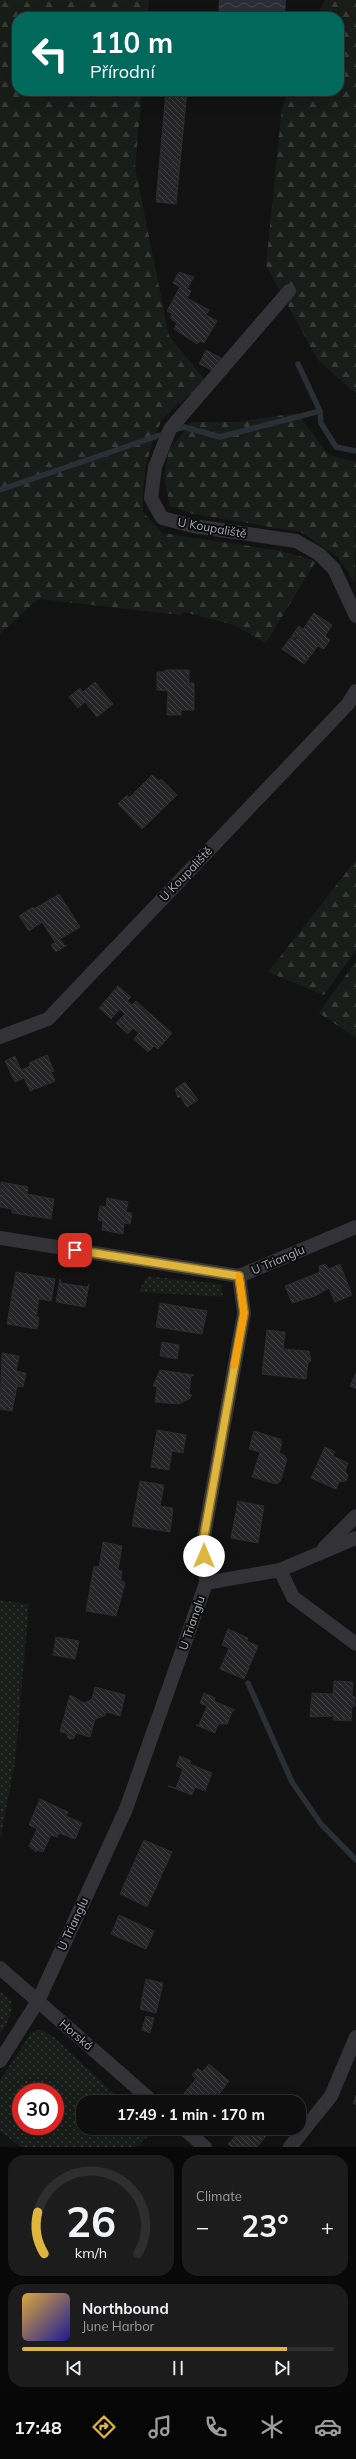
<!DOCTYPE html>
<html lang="en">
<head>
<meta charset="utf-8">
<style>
	body { margin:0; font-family:Mulish,sans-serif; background:#1c1c1c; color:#f1f3f6; height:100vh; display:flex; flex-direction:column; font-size:15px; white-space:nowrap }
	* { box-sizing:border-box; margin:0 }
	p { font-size:13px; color:#9b9c9e }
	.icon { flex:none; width:22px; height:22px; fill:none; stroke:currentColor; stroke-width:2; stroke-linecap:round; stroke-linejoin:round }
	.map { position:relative; height:2147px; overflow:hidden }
	.sheet { display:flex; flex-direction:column; gap:8px; padding:8px; background:#080808; flex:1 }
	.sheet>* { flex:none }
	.hud { position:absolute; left:12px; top:12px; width:332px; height:84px; border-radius:16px; box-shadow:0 4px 16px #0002,0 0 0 1px #2e2e2e; background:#00695c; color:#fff; overflow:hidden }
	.speed { position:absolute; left:12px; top:2083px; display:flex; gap:8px; font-size:20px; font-weight:700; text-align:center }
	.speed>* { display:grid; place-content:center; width:52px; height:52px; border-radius:50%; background:#0e0e0e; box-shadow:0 4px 16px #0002,0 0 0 1px #2e2e2e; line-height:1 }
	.speed .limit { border:6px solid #d22; background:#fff; color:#111 }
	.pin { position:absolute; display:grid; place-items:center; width:34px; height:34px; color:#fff; margin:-17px; border-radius:8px; box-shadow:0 2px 6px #0006 }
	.me { position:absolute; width:44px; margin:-22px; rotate:0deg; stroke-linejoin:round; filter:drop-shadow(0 0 3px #0008) }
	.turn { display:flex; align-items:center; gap:14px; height:84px; padding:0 12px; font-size:18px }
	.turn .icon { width:52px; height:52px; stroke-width:2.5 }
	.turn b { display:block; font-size:28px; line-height:34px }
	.big { font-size:30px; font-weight:700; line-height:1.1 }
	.sheet .tile { flex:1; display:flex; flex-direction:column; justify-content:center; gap:6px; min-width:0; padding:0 14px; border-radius:16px; background:#1c1c1c }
	.sheet .dial { align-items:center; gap:0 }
	.dial svg { height:104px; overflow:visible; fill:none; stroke:#2e2e2e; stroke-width:7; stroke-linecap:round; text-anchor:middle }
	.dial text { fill:#f1f3f6; stroke:none }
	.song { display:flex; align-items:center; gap:12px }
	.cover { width:48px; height:48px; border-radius:6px; background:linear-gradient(135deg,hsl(40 70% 55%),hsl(240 70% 35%)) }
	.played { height:4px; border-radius:2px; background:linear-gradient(90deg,#deb53f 85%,#2e2e2e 85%) }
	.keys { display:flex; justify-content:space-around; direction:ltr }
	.heat { display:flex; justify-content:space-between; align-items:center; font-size:22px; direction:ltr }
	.sheet .tiles { flex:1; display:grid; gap:8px; grid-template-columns:1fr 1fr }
	.tile:last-child { grid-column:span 2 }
	.trip { position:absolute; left:76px; top:2095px; width:230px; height:40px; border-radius:16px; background:#0e0e0e; box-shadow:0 4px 16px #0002,0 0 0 1px #2e2e2e; font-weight:700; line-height:40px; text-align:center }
	.tabs { display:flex; height:64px; justify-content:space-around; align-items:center; background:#060606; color:#9b9c9e }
	.tabs .icon { width:28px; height:28px }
	.tabs .active { color:#deb53f }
	.tabs b { font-size:18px; color:#f1f3f6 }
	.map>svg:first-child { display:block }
</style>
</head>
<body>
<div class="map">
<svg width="356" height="2147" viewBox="0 0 356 2147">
	<defs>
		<pattern id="green-dots" width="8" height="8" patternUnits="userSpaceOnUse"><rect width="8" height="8" fill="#181d19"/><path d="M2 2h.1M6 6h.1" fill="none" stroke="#373b38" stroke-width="1.8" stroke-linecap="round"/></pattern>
		<pattern id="forest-firs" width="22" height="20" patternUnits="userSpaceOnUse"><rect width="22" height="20" fill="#181d19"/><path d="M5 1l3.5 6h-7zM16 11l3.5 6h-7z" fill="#373b38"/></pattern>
		<pattern id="water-waves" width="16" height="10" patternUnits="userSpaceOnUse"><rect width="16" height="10" fill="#292f35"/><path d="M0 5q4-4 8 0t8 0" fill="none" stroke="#454a50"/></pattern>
		<pattern id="building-back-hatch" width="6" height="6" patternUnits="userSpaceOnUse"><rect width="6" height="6" fill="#252527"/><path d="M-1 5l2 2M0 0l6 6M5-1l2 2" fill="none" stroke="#424244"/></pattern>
	</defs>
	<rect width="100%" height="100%" fill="#121213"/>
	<g fill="url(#green-dots)" fill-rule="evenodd">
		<path d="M 147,1276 L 221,1284 L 223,1297 L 139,1292 Z"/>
		<path d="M 0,1600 L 29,1604 L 15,1763 L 0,1840 Z"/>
		<path d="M 0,1991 L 11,2001 C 13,2015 7,2023 0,2035 Z"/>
		<path d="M 41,2029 L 55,2038 L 123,2102 L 83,2102 L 83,2128 L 150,2128 L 154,2131 L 136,2147 L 21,2147 L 0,2131 L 0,2080 L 31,2033 ZM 21,2092 L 55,2092 L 55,2126 L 21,2126 Z"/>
	</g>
	<g fill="url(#forest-firs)">
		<path d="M 0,0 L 149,0 L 148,17 L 17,17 L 17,91 L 142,91 L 135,167 L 169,336 L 206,381 C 195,390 167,412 161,422 C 147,449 142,482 143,512 L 162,533 L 282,551 L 316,561 L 266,643 L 234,625 L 184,612 L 180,615 L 38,599 L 0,634 Z"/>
		<path d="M 325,0 L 356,0 L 356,394 L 317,359 L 266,265 L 282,108 L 288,91 L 339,91 L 339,17 L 316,17 Z"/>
		<path d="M 297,413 L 329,455 L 356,462 L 355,583 L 338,557 L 301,532 L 193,514 L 170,506 L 164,477 L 169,450 L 191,422 L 238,422 Z"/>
		<path d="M 356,860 L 356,950 L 324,995 L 268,972 Z"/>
		<path d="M 356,961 L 356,1038 L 319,1013 Z"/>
	</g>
	<g fill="url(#water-waves)">
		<path d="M 219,0 L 286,0 L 285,17 L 218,17 Z"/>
		<path d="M 238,91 L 278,91 L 277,95 Z"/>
	</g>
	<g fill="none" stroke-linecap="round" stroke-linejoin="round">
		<g stroke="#292f35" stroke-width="5.5">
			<path d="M 298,364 L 320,411 L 321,423 L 336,447 L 356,451"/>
			<path d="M 174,430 L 184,427 L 220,437 L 320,411"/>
			<path d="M 0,490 L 166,433"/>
			<path d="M 248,1683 L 292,1782 L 321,1824 L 356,1860"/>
		</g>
	</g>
	<g fill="url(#building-back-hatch)" stroke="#2c2c2f">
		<path d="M 166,91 L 187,91 L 176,204 L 156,202 Z"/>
		<path d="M 162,154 L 173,155 L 169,198 L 158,197 Z"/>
		<path d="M 179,272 L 194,277 L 187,289 L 191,291 L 187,298 L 209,310 L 206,315 L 217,321 L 204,343 L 200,341 L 197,344 L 174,329 L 177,323 L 170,318 L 172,314 L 167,311 L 180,287 L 173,283 Z"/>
		<path d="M 206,350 L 221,358 L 214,371 L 199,364 Z"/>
		<path d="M 314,613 L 332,625 L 325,636 L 330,640 L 324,649 L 318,646 L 304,664 L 282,649 L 290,638 L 295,641 Z"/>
		<path d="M 299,626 L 303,629 L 294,639 L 291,637 Z"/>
		<path d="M 165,670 L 189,670 L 189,683 L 194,683 L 194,710 L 181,710 L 181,715 L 167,715 L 168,691 L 157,690 L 157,672 L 165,672 Z"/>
		<path d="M 95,682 L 113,704 L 97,717 L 85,702 L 78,708 L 69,697 L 80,688 L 83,692 Z"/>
		<path d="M 152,775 L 159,781 L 161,779 L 177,795 L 142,829 L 118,804 L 127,795 L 129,798 Z"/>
		<path d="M 59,894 L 80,927 L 60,939 L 65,946 L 67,945 L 56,952 L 51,945 L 55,942 L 42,922 L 29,931 L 19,916 L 33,907 L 34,909 Z"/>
		<path d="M 118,986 L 131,997 L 127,1001 L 132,1005 L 136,1001 L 172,1033 L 158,1049 L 154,1046 L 148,1052 L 134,1039 L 139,1033 L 133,1028 L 128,1034 L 116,1023 L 125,1014 L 120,1009 L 111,1019 L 99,1008 Z"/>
		<path d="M 47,1055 L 54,1071 L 51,1072 L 55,1081 L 30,1091 L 24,1078 L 15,1082 L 5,1061 L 15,1056 L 21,1070 L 30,1066 L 29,1063 Z"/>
		<path d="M 185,1082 L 198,1100 L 187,1107 L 180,1096 L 178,1098 L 175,1089 Z"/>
		<path d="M 1,1182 L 28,1187 L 27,1194 L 54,1199 L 51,1219 L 12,1213 L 12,1209 L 0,1207 Z"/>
		<path d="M 107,1198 L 128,1202 L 126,1212 L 132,1213 L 130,1224 L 124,1223 L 123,1234 L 102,1230 L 103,1221 L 98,1220 L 100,1206 L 106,1207 Z"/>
		<path d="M 325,1264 L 329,1269 L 340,1264 L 352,1295 L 335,1302 L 329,1288 L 315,1296 L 292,1303 L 285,1286 L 320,1272 L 319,1266 Z"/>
		<path d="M 16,1272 L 55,1279 L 51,1301 L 39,1299 L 36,1317 L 39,1317 L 37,1329 L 7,1324 Z"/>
		<path d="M 60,1279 L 61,1283 L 87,1287 L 89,1284 L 85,1307 L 56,1302 Z"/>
		<path d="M 160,1303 L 207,1311 L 202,1334 L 156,1327 Z"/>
		<path d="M 267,1330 L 285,1332 L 283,1349 L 309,1351 L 311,1361 L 308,1363 L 306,1379 L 262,1374 Z"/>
		<path d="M 162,1342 L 179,1345 L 177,1359 L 160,1356 Z"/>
		<path d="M 2,1353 L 19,1356 L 16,1371 L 26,1373 L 23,1387 L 17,1386 L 12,1411 L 0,1409 Z"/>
		<path d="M 160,1370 L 194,1375 L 191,1376 L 189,1394 L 192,1395 L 189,1399 L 179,1404 L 155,1402 L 157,1387 L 153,1386 Z"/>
		<path d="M 356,1373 L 356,1389 L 350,1386 Z"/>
		<path d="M 157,1430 L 186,1435 L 183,1453 L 172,1451 L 169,1470 L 151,1467 Z"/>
		<path d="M 254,1431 L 280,1439 L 282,1443 L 279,1453 L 284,1455 L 287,1459 L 280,1482 L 276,1484 L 252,1477 L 260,1452 L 249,1449 Z"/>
		<path d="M 325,1447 L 335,1452 L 333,1456 L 348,1463 L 345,1471 L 348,1476 L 346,1481 L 339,1482 L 336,1489 L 311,1478 Z"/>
		<path d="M 140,1481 L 164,1485 L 160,1506 L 173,1508 L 170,1532 L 132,1526 Z"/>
		<path d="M 238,1501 L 264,1506 L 258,1543 L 231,1538 Z"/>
		<path d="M 103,1542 L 122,1546 L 118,1570 L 122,1571 L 121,1580 L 125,1583 L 116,1616 L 86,1611 L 94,1566 L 99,1567 Z"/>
		<path d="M 228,1629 L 248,1638 L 247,1641 L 258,1646 L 244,1679 L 220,1669 L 229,1648 L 222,1645 Z"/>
		<path d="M 56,1637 L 79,1641 L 75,1659 L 53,1655 Z"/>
		<path d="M 334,1681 L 353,1682 L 352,1696 L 355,1697 L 355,1706 L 352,1707 L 351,1721 L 333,1720 L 334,1716 L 310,1717 L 312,1693 L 333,1694 Z"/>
		<path d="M 95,1687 L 125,1695 L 120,1716 L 107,1712 L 104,1716 L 95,1719 L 90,1737 L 76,1733 L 74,1738 L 69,1739 L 66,1733 L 60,1732 L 70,1695 L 84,1703 L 92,1699 Z"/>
		<path d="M 204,1693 L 215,1698 L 214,1701 L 235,1710 L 233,1710 L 227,1724 L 218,1724 L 215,1733 L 196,1725 L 199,1725 L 207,1706 L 200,1703 Z"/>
		<path d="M 180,1756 L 191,1761 L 190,1764 L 212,1773 L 205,1791 L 195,1787 L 192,1795 L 168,1786 L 176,1788 L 183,1769 L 176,1766 Z"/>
		<path d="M 40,1799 L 68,1812 L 66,1816 L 82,1823 L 75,1839 L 59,1833 L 57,1837 L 51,1835 L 43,1852 L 37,1850 L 36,1852 L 29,1846 L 37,1829 L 29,1825 Z"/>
		<path d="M 144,1840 L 172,1852 L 147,1907 L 120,1894 Z"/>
		<path d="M 119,1915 L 154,1931 L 146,1949 L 111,1934 Z"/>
		<path d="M 146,1979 L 163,1983 L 156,2013 L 140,2009 Z"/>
		<path d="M 146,2016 L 154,2018 L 150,2033 L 142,2030 Z"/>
		<path d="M 209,2064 L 229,2081 L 215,2100 L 200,2102 L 193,2096 L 191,2099 L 184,2093 L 196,2079 L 192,2075 L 198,2068 L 202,2072 Z"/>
		<path d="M 356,2095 L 356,2105 L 353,2103 Z"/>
		<path d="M 235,2128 L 271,2128 L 272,2129 L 257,2147 L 253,2147 L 234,2130 Z"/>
		<path d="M 238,2133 L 253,2147 L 232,2147 L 228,2144 Z"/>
	</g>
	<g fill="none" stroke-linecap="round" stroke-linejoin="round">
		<g stroke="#333337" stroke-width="14">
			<path d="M 289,291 L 170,429 L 155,467 L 151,498 L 162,518 L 193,526 L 296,541 L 319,554 L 334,569 L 356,616"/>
			<path d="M 0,1037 L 48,1019 L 348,704 L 356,691"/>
			<path d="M 0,1238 L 239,1276"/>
			<path d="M 239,1276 L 356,1227"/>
			<path d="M 324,1548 L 356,1516"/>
			<path d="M 280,1570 L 293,1597 L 356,1644"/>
			<path d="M 206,1583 L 280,1570 L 356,1538"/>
			<path d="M 0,1968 L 153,2102"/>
			<path d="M 0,2061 L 38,2001 L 126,1809 L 206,1583 L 203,1542 L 244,1313 L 239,1276"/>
			<path d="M 183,2128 L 205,2147"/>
			<path d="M 290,2147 L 331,2096 L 356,2037"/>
		</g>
	</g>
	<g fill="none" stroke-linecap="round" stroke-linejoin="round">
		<defs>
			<path id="route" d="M 75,1250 L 239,1276 L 244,1313 L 203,1542 L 204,1556"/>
		</defs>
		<use href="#route" stroke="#907629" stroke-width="10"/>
		<use href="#route" stroke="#deb53f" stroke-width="7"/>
		<path stroke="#f59e0b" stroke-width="7" d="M 234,1365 L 244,1313 L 239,1276"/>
	</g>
	<g text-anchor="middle" stroke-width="4" stroke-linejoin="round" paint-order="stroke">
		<g font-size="12" fill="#a4a7b2" stroke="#0d0d0e">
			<text transform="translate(212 528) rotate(10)" y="4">U Koupaliště</text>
			<text transform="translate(186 874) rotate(-46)" y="4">U Koupaliště</text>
			<text transform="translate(278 1260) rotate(-23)" y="4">U Trianglu</text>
			<text transform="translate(192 1623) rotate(-71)" y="4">U Trianglu</text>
			<text transform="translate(73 1924) rotate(-65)" y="4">U Trianglu</text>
			<text transform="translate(76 2035) rotate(41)" y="4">Horská</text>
		</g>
	</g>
</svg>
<div class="speed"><div class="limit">30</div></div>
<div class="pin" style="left:75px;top:1250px;background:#d93025"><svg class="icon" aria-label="arrive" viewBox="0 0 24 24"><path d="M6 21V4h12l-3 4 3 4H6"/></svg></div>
<svg class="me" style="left:204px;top:1556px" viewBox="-20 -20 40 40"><circle r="19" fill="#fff"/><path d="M0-13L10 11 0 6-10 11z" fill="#deb53f"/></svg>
<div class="trip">17:49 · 1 min · 170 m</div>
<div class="hud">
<div class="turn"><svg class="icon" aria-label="left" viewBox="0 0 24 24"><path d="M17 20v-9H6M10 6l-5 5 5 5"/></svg><div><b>110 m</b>Přírodní</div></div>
</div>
</div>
<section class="sheet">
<div class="tiles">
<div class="tile dial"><svg viewBox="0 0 100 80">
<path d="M14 69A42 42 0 1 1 86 69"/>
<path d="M14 69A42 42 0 0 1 9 37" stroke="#deb53f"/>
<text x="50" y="56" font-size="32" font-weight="700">26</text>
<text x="50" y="72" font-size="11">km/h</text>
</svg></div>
<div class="tile"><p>Climate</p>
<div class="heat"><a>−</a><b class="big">23°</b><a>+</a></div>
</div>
<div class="tile">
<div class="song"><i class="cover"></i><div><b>Northbound</b><p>June Harbor</p></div></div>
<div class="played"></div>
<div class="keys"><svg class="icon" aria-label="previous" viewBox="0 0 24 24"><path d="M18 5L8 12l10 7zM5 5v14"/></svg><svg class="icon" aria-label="pause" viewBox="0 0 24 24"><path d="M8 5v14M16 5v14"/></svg><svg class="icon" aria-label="next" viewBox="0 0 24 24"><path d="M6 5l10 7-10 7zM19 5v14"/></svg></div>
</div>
</div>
</section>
<nav class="tabs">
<b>17:48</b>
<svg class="icon active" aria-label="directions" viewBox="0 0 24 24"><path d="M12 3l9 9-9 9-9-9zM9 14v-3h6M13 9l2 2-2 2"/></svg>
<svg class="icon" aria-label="music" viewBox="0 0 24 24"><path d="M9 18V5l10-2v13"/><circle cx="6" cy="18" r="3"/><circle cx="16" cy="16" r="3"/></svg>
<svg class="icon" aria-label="phone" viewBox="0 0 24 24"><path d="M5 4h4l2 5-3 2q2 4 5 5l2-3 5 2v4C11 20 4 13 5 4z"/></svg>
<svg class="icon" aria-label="climate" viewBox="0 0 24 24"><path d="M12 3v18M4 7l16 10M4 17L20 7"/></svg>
<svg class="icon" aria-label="car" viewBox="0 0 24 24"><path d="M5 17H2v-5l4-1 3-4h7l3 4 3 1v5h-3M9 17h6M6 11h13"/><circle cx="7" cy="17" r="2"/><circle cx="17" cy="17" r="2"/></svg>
</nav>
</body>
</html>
